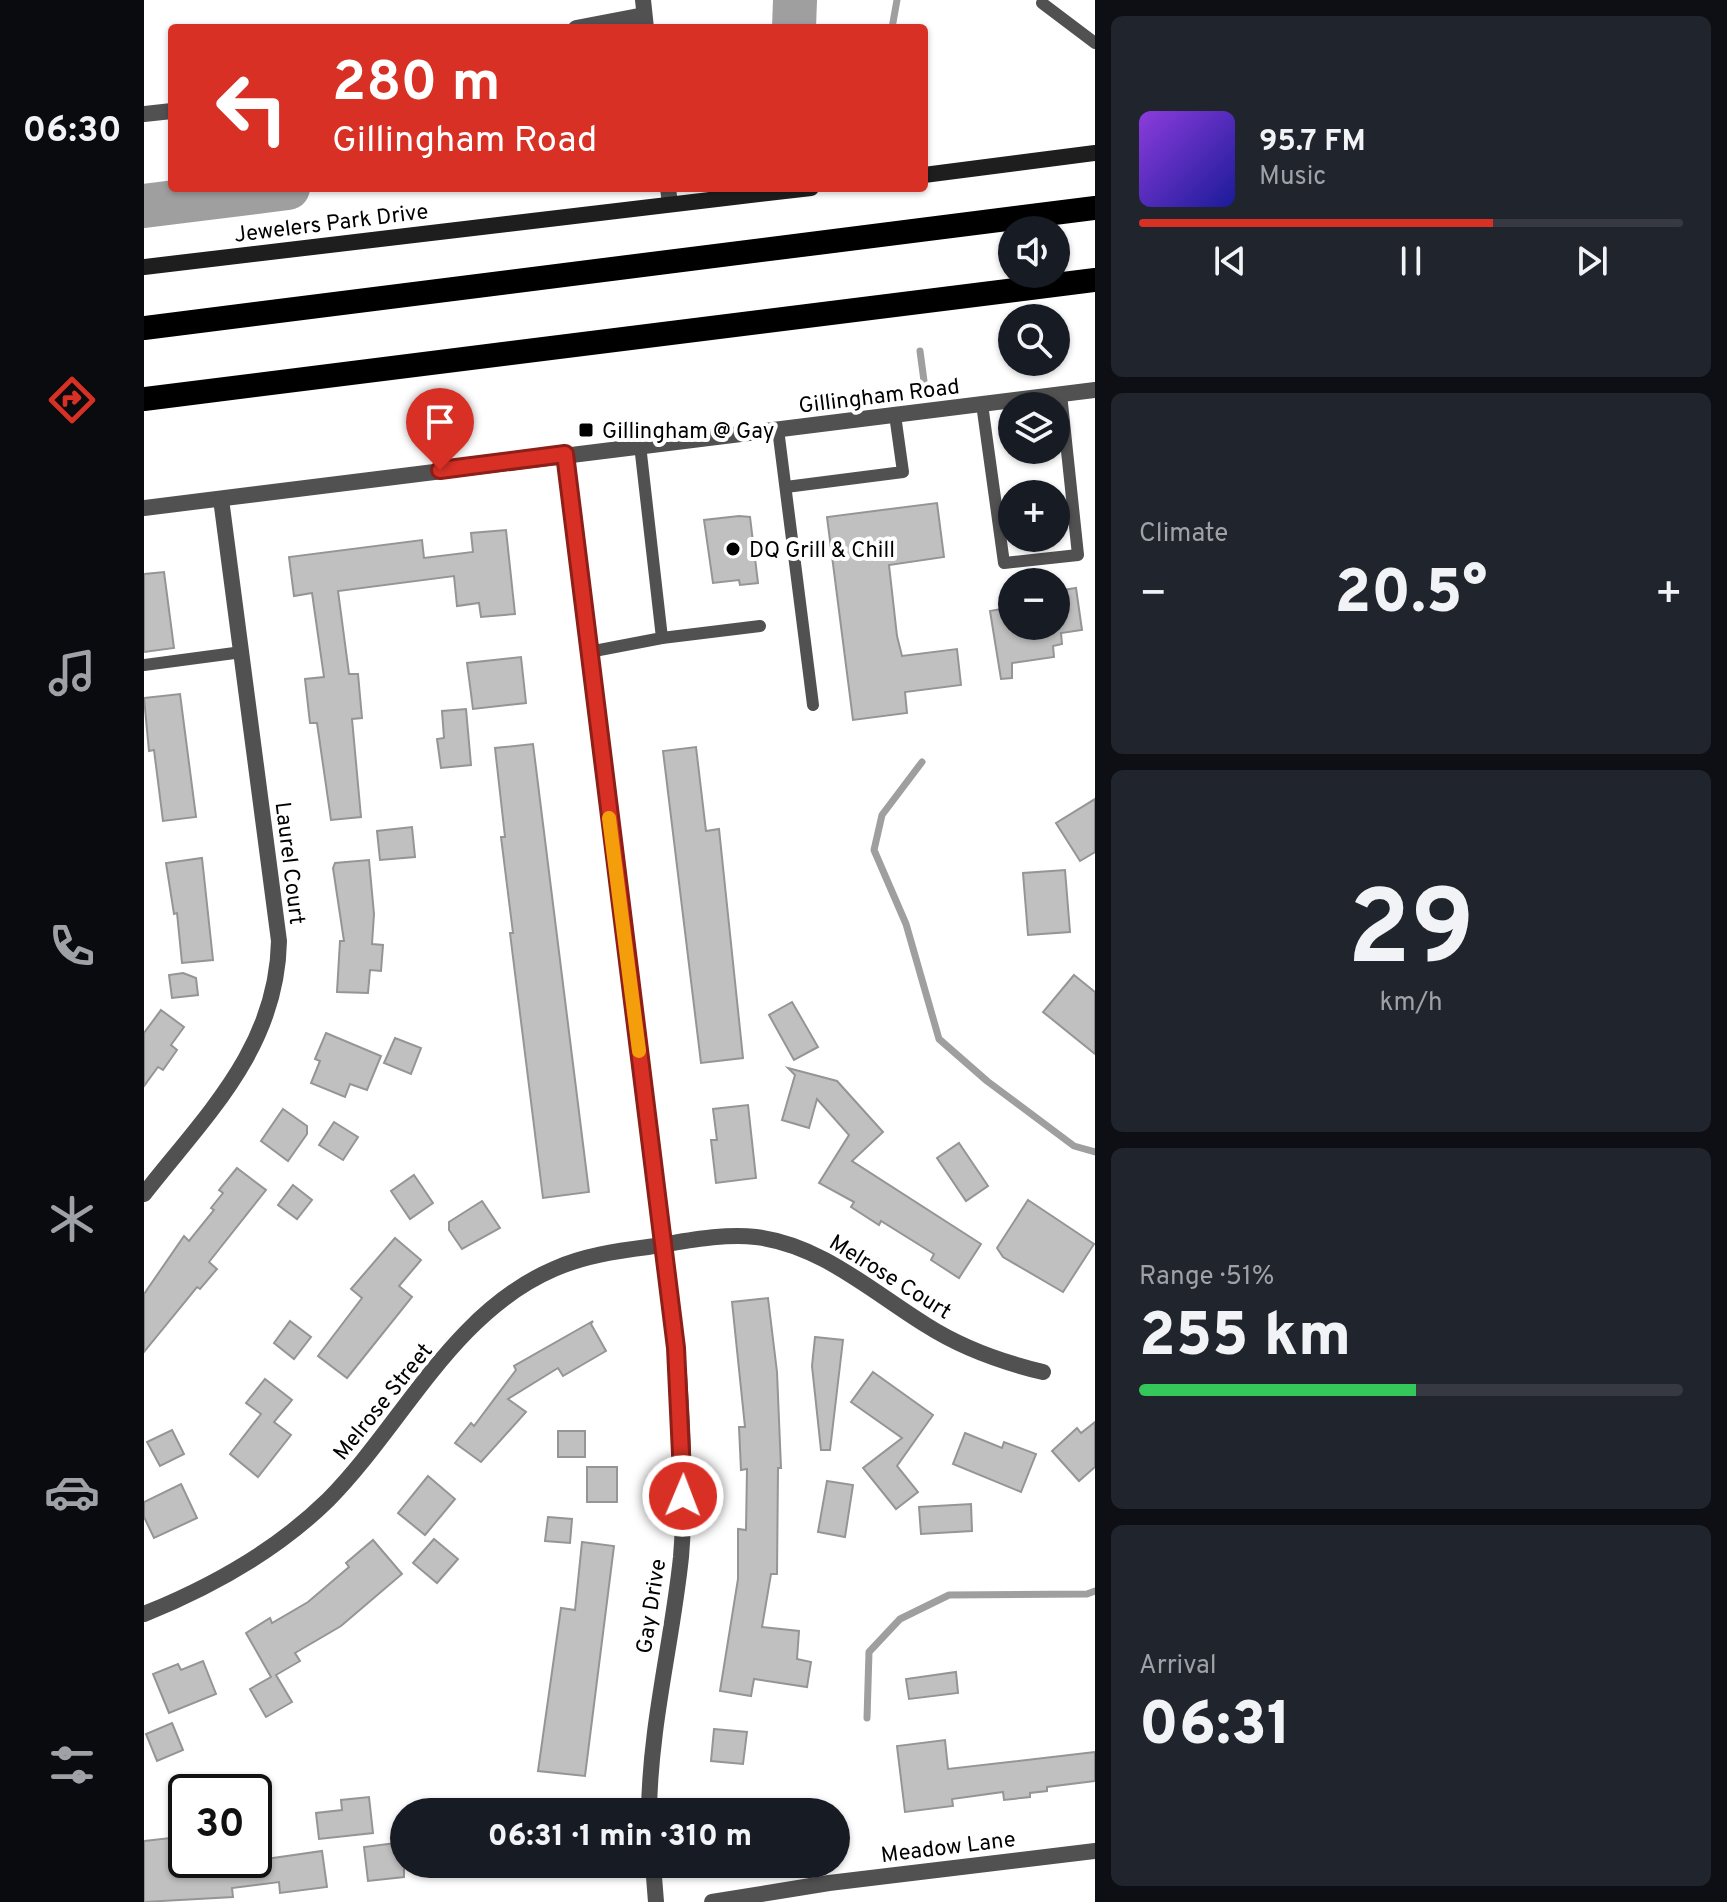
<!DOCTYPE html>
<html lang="en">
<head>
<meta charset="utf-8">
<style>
	body { margin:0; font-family:Overpass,sans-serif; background:#20242c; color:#f1f3f6; height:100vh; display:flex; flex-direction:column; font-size:30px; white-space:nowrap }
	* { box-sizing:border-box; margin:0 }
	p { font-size:26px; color:#9ea1a6 }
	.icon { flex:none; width:44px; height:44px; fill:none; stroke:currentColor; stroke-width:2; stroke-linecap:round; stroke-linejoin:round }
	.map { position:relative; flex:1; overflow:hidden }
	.side { display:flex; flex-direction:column; gap:16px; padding:16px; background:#0d0f14; width:632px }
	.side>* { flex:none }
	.hud { position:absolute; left:24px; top:24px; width:760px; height:168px; border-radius:8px; box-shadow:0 2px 6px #0004; background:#d93025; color:#fff; overflow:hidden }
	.buttons { position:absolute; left:854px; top:216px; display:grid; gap:16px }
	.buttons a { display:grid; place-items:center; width:72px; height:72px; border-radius:50%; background:#171b24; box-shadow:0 2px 6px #0004; font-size:40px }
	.speed { position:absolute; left:24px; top:1774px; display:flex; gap:16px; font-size:40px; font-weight:700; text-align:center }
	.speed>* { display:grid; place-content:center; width:104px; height:104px; border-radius:50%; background:#171b24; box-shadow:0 2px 6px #0004; line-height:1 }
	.speed .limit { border:4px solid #111; border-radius:12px; background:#fff; color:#111 }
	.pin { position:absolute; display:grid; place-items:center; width:68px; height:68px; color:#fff; margin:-82px -34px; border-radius:50% 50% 50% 0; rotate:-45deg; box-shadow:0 0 8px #0007 }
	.pin .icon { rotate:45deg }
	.me { position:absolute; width:88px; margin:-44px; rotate:1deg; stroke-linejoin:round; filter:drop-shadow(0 0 6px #0008) }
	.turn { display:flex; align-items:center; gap:28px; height:168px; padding:0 32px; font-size:36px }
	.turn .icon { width:104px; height:104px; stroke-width:2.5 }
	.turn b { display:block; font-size:56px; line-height:68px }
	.big { font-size:60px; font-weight:800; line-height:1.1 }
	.side .widget { flex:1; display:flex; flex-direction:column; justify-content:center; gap:12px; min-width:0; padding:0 28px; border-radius:12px; background:#20242c }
	.side .dial { align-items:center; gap:0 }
	.dial b { font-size:104px; line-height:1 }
	.song { display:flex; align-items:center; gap:24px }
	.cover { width:96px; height:96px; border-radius:12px; background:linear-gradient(135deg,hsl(270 70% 55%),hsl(240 70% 35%)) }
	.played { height:8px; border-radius:4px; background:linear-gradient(90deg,#d93025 65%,#363941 65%) }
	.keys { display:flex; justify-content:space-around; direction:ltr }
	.heat { display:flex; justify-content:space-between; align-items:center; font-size:44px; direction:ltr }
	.charge { height:12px; border-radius:6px; background:linear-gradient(90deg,#34c759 51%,#363941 0) }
	.trip { position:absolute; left:246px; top:1798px; width:460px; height:80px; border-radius:40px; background:#171b24; box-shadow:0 2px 6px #0004; font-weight:800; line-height:80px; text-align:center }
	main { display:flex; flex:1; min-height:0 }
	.tab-bar { display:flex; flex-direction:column; width:144px; justify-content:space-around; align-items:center; background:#090b0e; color:#9ea1a6 }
	.tab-bar .icon { width:56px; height:56px }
	.tab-bar .on { color:#d93025 }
	.tab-bar b { font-size:36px; color:#f1f3f6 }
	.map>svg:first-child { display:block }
</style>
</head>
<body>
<main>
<nav class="tab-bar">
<b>06:30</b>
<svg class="icon on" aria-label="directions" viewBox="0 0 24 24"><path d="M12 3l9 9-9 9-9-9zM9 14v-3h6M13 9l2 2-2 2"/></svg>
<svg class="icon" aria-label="music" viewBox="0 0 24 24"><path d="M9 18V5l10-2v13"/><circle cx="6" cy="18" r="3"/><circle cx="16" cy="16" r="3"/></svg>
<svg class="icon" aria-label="phone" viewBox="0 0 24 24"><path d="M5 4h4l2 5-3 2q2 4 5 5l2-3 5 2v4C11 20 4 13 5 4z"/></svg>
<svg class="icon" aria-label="climate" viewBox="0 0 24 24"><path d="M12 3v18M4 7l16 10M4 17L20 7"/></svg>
<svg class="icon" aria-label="car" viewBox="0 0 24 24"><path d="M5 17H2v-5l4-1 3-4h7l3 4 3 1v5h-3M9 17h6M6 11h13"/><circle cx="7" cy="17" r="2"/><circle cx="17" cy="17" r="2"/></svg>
<svg class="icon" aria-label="filters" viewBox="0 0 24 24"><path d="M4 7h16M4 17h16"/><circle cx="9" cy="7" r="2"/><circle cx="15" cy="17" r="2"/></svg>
</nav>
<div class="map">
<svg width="951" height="1902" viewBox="0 0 951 1902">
	<rect width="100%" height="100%" fill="#fff"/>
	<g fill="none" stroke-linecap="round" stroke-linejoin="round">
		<g stroke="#9f9f9f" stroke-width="7">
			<path d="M 748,28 L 753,0"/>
			<path d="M 776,351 L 780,381"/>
			<path d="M 778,762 L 738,815 L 730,850 L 762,924 L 795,1039 L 843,1081 L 930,1146 L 951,1152"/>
			<path d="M 723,1718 L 725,1652 L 756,1619 L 805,1595 L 943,1594 L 951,1591"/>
		</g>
		<g stroke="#9f9f9f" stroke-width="44">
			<path d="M 650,28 L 651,0"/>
			<path d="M 0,206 L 144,188"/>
		</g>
	</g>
	<g fill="#c0c0c0" stroke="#959595" stroke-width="2">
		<path d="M 793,503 L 800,557 L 745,565 L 753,636 L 758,656 L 813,649 L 817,685 L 761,692 L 763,713 L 709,720 L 683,517 Z"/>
		<path d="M 595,516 L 606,517 L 614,583 L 596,585 L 595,580 L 569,583 L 560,520 Z"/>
		<path d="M 362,530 L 371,614 L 337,617 L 335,603 L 313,606 L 310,576 L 194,591 L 205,674 L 214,674 L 218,718 L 208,719 L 217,817 L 187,820 L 173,723 L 166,723 L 161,679 L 180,677 L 168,593 L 150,596 L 145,557 L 278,540 L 280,558 L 329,552 L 327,533 Z"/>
		<path d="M 20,572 L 30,648 L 0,652 L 0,574 Z"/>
		<path d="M 932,588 L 938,630 L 917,633 L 918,644 L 909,646 L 910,657 L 868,663 L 868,678 L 857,679 L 846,611 L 868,607 L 868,626 L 912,626 L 912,591 Z"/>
		<path d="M 377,657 L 382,703 L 329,709 L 323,663 Z"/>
		<path d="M 36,694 L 52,817 L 19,821 L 10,750 L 5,751 L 0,698 Z"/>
		<path d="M 322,709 L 327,765 L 297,768 L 293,739 L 300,738 L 298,711 Z"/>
		<path d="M 389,744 L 445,1192 L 399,1198 L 366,933 L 369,933 L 357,837 L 361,837 L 351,748 Z"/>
		<path d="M 552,747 L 562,831 L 575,829 L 599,1058 L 557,1063 L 519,751 Z"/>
		<path d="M 951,799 L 951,852 L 936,861 L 912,823 Z"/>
		<path d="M 268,827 L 271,857 L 236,860 L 233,831 Z"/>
		<path d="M 58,858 L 69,960 L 38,963 L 33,913 L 30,914 L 22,863 Z"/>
		<path d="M 225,860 L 230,914 L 228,944 L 239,945 L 237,971 L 226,970 L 224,993 L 193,992 L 196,941 L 200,941 L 189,868 L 191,863 Z"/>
		<path d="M 921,870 L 926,932 L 884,935 L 879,873 Z"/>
		<path d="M 39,973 L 52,978 L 54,995 L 28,998 L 25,975 Z"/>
		<path d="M 930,975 L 951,992 L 951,1054 L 899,1012 Z"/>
		<path d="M 648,1002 L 674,1047 L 650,1060 L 625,1015 Z"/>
		<path d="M 17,1010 L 40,1027 L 27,1045 L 33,1050 L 19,1070 L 14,1067 L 0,1086 L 0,1033 Z"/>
		<path d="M 182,1033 L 237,1056 L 223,1090 L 206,1084 L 201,1097 L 167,1083 L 176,1061 L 171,1059 Z"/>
		<path d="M 251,1038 L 277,1048 L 267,1074 L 240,1063 Z"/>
		<path d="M 644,1068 L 693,1081 L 739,1132 L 708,1161 L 837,1244 L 815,1278 L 787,1260 L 790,1254 L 737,1221 L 735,1225 L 707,1207 L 710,1202 L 675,1183 L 705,1135 L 673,1099 L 665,1128 L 638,1120 L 651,1075 Z"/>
		<path d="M 604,1105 L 612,1178 L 572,1183 L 567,1140 L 573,1140 L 569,1109 Z"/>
		<path d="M 139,1109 L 163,1126 L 163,1134 L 144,1161 L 117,1141 Z"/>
		<path d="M 190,1122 L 214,1137 L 199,1160 L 175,1145 Z"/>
		<path d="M 815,1143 L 844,1186 L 822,1201 L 793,1158 Z"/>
		<path d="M 93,1168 L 122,1190 L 65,1262 L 73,1269 L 56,1289 L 53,1287 L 0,1352 L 0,1294 L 40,1236 L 45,1241 L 70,1210 L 67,1208 L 79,1193 L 75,1190 Z"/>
		<path d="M 270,1175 L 289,1203 L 266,1219 L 247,1191 Z"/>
		<path d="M 149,1185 L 168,1200 L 153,1219 L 134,1205 Z"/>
		<path d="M 884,1200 L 950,1244 L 919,1292 L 859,1257 L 853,1248 Z"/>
		<path d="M 338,1201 L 356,1228 L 318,1249 L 305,1230 L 305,1222 Z"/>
		<path d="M 251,1238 L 277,1260 L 255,1286 L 268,1297 L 203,1378 L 174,1356 L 218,1298 L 207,1289 Z"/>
		<path d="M 624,1298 L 633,1372 L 637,1468 L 634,1468 L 633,1574 L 627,1574 L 618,1627 L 655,1631 L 653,1659 L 667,1662 L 663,1687 L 610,1679 L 607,1696 L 576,1691 L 594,1579 L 594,1529 L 602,1530 L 603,1469 L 597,1470 L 595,1427 L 601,1427 L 588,1302 Z"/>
		<path d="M 146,1321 L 167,1337 L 150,1359 L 130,1343 Z"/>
		<path d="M 449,1321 L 447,1324 L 462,1351 L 419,1376 L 414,1368 L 364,1399 L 382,1412 L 337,1462 L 311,1443 L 327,1423 L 330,1426 L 372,1370 L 370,1366 Z"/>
		<path d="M 671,1337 L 699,1340 L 686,1450 L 677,1450 L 668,1366 Z"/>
		<path d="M 729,1372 L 789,1415 L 753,1466 L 774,1492 L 752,1509 L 719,1468 L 758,1438 L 707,1402 Z"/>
		<path d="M 121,1379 L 148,1400 L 130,1422 L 147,1435 L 114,1477 L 86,1454 L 117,1414 L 102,1403 Z"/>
		<path d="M 951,1422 L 951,1467 L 935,1481 L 908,1451 L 933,1428 L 937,1433 Z"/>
		<path d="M 28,1430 L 40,1454 L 16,1466 L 3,1442 Z"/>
		<rect x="414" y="1431" width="27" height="26"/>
		<path d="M 821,1433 L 858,1448 L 860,1442 L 892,1454 L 877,1492 L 809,1464 Z"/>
		<rect x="443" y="1467" width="30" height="35"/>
		<path d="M 284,1476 L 311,1499 L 281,1535 L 254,1513 Z"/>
		<path d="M 683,1481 L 709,1485 L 701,1537 L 674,1532 Z"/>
		<path d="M 37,1484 L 53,1518 L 10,1538 L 0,1517 L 0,1502 Z"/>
		<path d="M 827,1504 L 828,1531 L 777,1534 L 775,1507 Z"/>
		<path d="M 404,1517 L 428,1519 L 426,1543 L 401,1541 Z"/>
		<path d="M 290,1539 L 314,1559 L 293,1583 L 269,1563 Z"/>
		<path d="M 229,1540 L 258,1574 L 197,1626 L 151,1653 L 156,1661 L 132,1675 L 148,1702 L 122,1717 L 106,1689 L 127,1677 L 102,1633 L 126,1618 L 128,1623 L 164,1602 L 205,1567 L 202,1563 Z"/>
		<path d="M 438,1542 L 470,1546 L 441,1776 L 394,1771 L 417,1608 L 431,1610 Z"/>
		<path d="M 59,1661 L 72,1694 L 25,1713 L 9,1674 L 34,1664 L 37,1670 Z"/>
		<path d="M 812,1672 L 814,1693 L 765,1699 L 762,1679 Z"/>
		<path d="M 28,1723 L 39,1750 L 13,1761 L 2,1734 Z"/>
		<path d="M 570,1729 L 603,1732 L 599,1764 L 567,1761 Z"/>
		<path d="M 801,1740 L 804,1769 L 951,1752 L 951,1781 L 903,1787 L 903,1791 L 886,1793 L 886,1797 L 860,1800 L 859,1792 L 808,1799 L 809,1806 L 761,1812 L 753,1746 Z"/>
		<path d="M 225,1797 L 229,1833 L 175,1839 L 172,1813 L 198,1810 L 197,1800 Z"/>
		<path d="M 35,1837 L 37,1860 L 115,1860 L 178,1851 L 183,1887 L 136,1893 L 135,1882 L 88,1888 L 89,1897 L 0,1902 L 0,1841 Z"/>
		<path d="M 260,1842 L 260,1877 L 224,1881 L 220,1847 Z"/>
	</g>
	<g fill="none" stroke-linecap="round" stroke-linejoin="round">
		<g stroke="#515151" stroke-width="12">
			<path d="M 898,3 L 951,43"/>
			<path d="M 838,404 L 860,563 L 934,555 L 917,394"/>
			<path d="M 634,429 L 669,705"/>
			<path d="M 642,487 L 759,472 L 751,415"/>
			<path d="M 518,638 L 616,626"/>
			<path d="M 445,652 L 518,638 L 496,445"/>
			<path d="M 0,665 L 98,652"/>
		</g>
		<g stroke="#515151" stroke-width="16">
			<path d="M 499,0 L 502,28"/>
			<path d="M 432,28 L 500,15"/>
			<path d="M 0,114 L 28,111"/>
			<path d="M 524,188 L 526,204"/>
			<path d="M 421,454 L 535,1374 C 539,1435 542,1496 537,1557 C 528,1643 506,1725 505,1812"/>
			<path d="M 0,508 L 951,390"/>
			<path d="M 0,1194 C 62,1115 133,1048 135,941 L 77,499"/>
			<path d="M 0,1614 C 67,1587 132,1551 184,1500 C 259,1424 308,1313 410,1269 C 439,1256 472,1251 504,1247 C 538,1242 577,1233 612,1237 C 677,1245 727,1291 782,1325 C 818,1348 857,1362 899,1372"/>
			<path d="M 509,1864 L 512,1902"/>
			<path d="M 568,1902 L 685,1883 L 951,1851"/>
		</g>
		<g stroke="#1e1e1e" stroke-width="16">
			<path d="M 780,175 L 951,153"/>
			<path d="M 0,267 L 667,188"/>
		</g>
		<g stroke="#000" stroke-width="24">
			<path d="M 0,328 L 951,208"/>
			<path d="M 0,399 L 951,280"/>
		</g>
	</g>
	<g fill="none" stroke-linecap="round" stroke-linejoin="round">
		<defs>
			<path id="route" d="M 296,470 L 421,454 L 532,1348 L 539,1496"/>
		</defs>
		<use href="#route" stroke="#8d1f18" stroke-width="20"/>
		<use href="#route" stroke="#d93025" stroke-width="14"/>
		<path stroke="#f59e0b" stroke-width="14" d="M 465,818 L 495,1051"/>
	</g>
	<g fill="#000" stroke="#fff" stroke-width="3">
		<rect x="434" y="422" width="16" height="16" rx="4"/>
		<circle cx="589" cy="549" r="8"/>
	</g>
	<g text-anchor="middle" stroke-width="8" stroke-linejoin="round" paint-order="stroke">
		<g font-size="22" fill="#000" stroke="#fff">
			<text transform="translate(187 222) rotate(-7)" y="8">Jewelers Park Drive</text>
			<text transform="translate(735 395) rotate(-7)" y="8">Gillingham Road</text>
			<text transform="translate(147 863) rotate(83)" y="8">Laurel Court</text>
			<text transform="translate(747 1276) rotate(32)" y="8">Melrose Court</text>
			<text transform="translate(238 1401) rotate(-51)" y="8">Melrose Street</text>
			<text transform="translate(506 1606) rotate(-81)" y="8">Gay Drive</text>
			<text transform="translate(804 1846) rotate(-7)" y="8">Meadow Lane</text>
		</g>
		<g font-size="22" fill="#000" stroke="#fff" text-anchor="start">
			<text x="458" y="438">Gillingham @ Gay</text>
			<text x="605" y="557">DQ Grill &amp; Chill</text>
		</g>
	</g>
</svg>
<div class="buttons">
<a><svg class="icon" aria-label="sound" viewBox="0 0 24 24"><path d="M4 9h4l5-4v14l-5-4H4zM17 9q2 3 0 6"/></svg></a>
<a><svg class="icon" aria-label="search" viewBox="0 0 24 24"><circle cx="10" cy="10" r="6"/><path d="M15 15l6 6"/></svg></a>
<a><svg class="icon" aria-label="layers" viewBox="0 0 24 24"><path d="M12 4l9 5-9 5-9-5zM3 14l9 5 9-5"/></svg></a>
<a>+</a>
<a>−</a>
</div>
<div class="speed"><div class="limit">30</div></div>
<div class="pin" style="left:296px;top:470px;background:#d93025"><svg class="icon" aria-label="arrive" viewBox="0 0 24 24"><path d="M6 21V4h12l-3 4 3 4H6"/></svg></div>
<svg class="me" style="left:539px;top:1496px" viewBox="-20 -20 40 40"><circle r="17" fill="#d93025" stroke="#fff" stroke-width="3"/><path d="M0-11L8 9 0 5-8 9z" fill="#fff"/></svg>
<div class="trip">06:31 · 1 min · 310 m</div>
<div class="hud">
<div class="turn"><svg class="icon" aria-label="left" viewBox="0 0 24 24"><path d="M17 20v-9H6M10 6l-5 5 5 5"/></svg><div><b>280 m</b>Gillingham Road</div></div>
</div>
</div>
<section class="side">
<div class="widget">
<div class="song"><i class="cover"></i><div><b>95.7 FM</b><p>Music</p></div></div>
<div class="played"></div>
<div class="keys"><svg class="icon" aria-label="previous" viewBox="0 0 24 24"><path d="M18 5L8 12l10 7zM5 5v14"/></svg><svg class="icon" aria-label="pause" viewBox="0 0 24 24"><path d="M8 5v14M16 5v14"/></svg><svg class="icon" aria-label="next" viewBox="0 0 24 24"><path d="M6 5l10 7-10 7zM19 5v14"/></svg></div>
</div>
<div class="widget"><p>Climate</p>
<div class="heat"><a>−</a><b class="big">20.5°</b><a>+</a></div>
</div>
<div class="widget dial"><b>29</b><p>km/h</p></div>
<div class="widget"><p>Range · 51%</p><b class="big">255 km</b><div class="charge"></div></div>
<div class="widget"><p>Arrival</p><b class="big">06:31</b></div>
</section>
</main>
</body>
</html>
